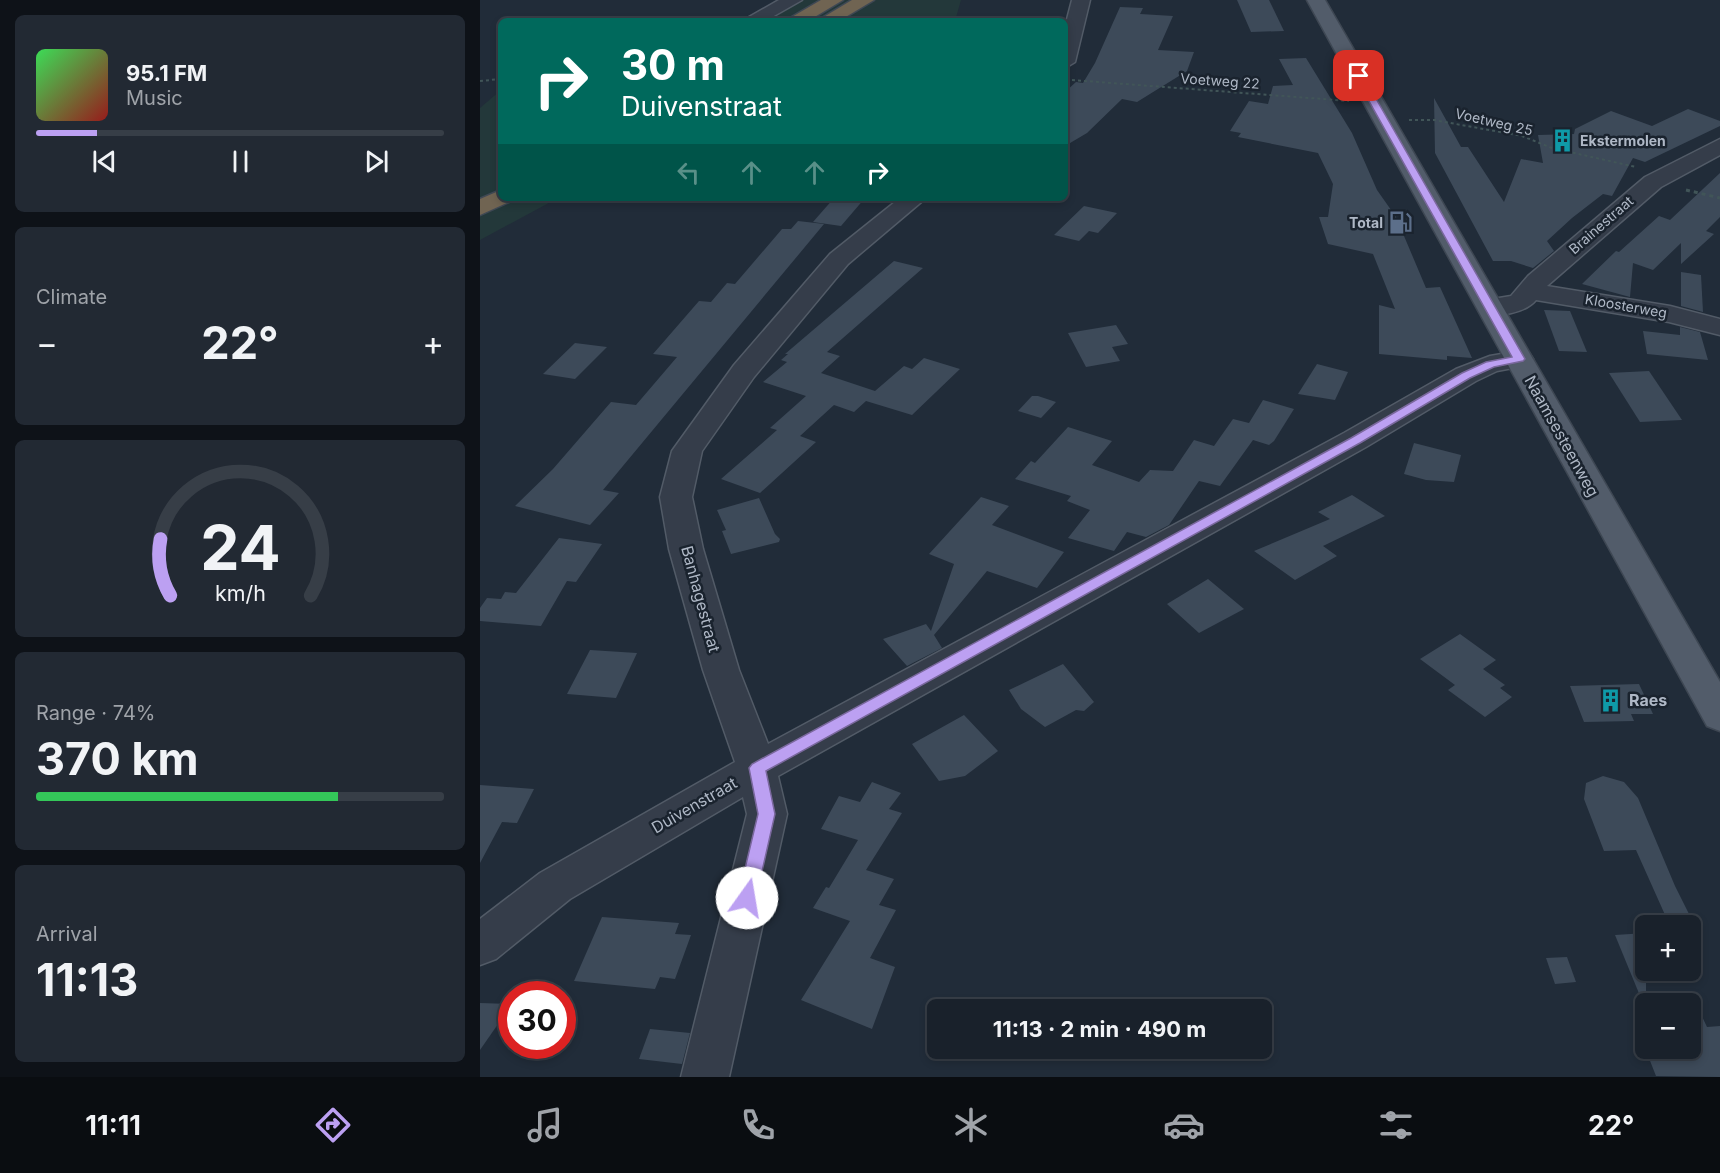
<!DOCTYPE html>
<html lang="en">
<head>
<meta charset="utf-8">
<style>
	body { margin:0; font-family:Inter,sans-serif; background:#222933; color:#f1f3f6; height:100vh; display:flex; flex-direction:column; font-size:22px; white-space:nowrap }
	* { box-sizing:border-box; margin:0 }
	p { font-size:20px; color:#9fa3a9 }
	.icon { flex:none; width:33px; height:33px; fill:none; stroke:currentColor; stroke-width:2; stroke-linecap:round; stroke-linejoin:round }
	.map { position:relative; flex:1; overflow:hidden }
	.side { display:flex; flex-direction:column; gap:15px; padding:15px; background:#0e1218; width:480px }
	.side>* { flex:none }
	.hud { position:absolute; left:18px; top:18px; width:570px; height:183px; border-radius:9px; box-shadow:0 3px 9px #0003,0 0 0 2px #373e47; background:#00695c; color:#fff; overflow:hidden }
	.tools { position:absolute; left:1155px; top:915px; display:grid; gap:12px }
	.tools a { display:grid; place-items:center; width:66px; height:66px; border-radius:9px; background:#19212b; box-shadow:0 3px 9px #0003,0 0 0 2px #373e47; font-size:30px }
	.speed { position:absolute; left:18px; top:981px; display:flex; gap:12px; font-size:30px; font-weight:700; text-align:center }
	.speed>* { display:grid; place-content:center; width:78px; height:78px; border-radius:50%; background:#19212b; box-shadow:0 3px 9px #0003,0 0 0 2px #373e47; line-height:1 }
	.speed .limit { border:9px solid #d22; background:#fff; color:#111 }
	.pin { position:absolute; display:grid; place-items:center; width:51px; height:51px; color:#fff; margin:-26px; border-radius:12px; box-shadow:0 3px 9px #0006 }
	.me { position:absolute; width:66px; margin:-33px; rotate:13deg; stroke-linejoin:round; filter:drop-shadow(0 0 4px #0008) }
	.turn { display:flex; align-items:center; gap:21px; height:126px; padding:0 24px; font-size:27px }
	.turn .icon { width:78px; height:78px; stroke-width:2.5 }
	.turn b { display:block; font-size:42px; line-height:51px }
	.lanes { display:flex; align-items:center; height:57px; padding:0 24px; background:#0003; justify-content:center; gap:30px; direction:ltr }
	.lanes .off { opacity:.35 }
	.big { font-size:45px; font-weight:700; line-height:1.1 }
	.side .card { flex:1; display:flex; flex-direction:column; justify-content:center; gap:9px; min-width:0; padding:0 21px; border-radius:9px; background:#222933 }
	.side .dial { align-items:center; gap:0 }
	.dial svg { height:156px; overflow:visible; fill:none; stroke:#373e47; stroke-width:7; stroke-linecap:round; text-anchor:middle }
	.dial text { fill:#f1f3f6; stroke:none }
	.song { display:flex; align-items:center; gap:18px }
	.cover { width:72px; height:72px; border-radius:9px; background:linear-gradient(135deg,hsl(130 70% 55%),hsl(0 70% 35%)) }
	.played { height:6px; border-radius:3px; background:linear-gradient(90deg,#bca0f2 15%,#373e47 15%) }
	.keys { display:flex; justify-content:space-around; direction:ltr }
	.heat { display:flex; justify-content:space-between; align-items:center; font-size:33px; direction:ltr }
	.charge { height:9px; border-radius:4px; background:linear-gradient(90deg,#34c759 74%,#373e47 0) }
	.trip { position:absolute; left:447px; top:999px; width:345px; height:60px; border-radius:9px; background:#19212b; box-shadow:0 3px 9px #0003,0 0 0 2px #373e47; font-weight:700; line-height:60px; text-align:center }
	.tabs { display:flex; height:96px; justify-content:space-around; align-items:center; background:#0a0d11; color:#9fa3a9 }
	.tabs .icon { width:42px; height:42px }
	.tabs .active { color:#bca0f2 }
	.tabs b { font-size:27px; color:#f1f3f6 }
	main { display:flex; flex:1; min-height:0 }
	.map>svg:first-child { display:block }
</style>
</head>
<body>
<main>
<section class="side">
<div class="card">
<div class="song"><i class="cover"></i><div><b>95.1 FM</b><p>Music</p></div></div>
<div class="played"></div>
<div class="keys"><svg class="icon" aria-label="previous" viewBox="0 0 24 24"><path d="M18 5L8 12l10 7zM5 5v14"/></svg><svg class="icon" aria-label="pause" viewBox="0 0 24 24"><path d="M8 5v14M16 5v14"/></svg><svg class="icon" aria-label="next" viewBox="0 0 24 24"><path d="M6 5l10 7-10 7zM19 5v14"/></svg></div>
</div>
<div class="card"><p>Climate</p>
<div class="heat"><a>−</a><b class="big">22°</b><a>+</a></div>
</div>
<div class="card dial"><svg viewBox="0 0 100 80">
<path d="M14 69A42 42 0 1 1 86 69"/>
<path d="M14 69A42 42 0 0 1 9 40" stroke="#bca0f2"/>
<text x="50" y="56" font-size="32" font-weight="700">24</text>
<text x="50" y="72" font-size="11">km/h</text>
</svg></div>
<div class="card"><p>Range · 74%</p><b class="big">370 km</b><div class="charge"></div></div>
<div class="card"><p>Arrival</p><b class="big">11:13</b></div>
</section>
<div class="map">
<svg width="1240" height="1077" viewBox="0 0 1240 1077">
	<rect width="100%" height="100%" fill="#212c39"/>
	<g fill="#23383a">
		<path d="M 315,0 L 481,0 L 475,21 L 274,21 Z"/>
		<path d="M 21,90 L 21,198 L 78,198 L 0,240 L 0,108 Z"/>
	</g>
	<g fill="#3d4a59">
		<path d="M 757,0 L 789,0 L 804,31 L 771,32 Z"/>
		<path d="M 640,7 L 663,8 L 660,14 L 693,16 L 678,50 L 714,52 L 707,71 L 657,102 L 642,99 L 607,133 L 585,146 L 585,92 L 596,82 L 603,83 L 615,63 Z"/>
		<path d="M 826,58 L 872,133 L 897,190 L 916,217 L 946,288 L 960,287 L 992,358 L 967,356 L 967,360 L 899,354 L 899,305 L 915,309 L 893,254 L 848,244 L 839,217 L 848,217 L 853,184 L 838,153 L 758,137 L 761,133 L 750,131 L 769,101 L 788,104 L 793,86 L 813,85 L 799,59 Z"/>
		<path d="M 954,98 L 981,147 L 988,147 L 1024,202 L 1041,159 L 1063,163 L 1058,135 L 1094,134 L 1095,129 L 1131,111 L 1172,126 L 1208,109 L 1240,121 L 1240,126 L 1165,162 L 1153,158 L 1132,196 L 1123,194 L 1092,218 L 1067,241 L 1074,251 L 1053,268 L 1031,261 L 1013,261 L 955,153 Z"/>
		<path d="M 1240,173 L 1240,217 L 1226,231 L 1234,234 L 1201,264 L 1201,243 L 1173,270 L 1153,263 L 1150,297 L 1102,284 L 1136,251 L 1139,252 L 1179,216 L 1190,220 Z"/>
		<path d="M 354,198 L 385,198 L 361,226 L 333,222 Z"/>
		<path d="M 604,206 L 637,213 L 618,233 L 609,231 L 599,241 L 574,235 Z"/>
		<path d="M 318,221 L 344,224 L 123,490 L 139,493 L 110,525 L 35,506 L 73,469 L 131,402 L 156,405 L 197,357 L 173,354 L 219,301 L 231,302 L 247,283 L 255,284 L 302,229 L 311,229 Z"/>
		<path d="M 414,261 L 443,268 L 347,352 L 360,356 L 341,373 L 395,391 L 424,366 L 432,369 L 444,358 L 480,369 L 432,415 L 386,401 L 374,412 L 354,405 L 320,436 L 336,442 L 280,493 L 241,479 L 297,430 L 290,428 L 326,396 L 283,382 L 307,362 L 301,360 L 308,354 L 305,354 Z"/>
		<path d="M 1201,272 L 1221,275 L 1223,312 L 1201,306 Z"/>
		<path d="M 1064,310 L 1090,311 L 1107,352 L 1079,351 Z"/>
		<path d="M 636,325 L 648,344 L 632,347 L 640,361 L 606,367 L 588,333 Z"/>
		<path d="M 1200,327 L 1220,332 L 1228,360 L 1167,354 L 1163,331 L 1200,335 Z"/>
		<path d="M 95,343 L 127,347 L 95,379 L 63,374 Z"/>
		<path d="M 837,364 L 868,372 L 855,400 L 818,394 Z"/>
		<path d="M 1169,371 L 1202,420 L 1160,422 L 1129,373 Z"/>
		<path d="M 552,396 L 558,396 L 576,402 L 561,418 L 538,411 Z"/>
		<path d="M 783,400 L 814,409 L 794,441 L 789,445 L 773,440 L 740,486 L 719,481 L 689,525 L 666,537 L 647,532 L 634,551 L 588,538 L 610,510 L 587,501 L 591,496 L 535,479 L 551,461 L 555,463 L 588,427 L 632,441 L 612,465 L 659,482 L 670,470 L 693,471 L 714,440 L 734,446 L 753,419 L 769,423 Z"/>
		<path d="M 934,443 L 981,455 L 974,482 L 946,480 L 924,474 Z"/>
		<path d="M 872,495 L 905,516 L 843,546 L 857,556 L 815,580 L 774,551 L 850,519 L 838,512 Z"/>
		<path d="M 501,497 L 529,506 L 512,525 L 584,552 L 557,588 L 507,571 L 454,635 L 462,648 L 427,666 L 403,639 L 446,624 L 451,631 L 474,564 L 449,554 Z"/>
		<path d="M 279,498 L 295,534 L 300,539 L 299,542 L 251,554 L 242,531 L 246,530 L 237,510 Z"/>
		<path d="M 79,538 L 122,544 L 96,582 L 87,581 L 61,626 L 0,621 L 0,608 L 7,598 L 21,599 L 25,592 L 36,593 Z"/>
		<path d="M 728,579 L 764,609 L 719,633 L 687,604 Z"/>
		<path d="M 980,634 L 1016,660 L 1003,669 L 1025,685 L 1020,688 L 1032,697 L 1005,717 L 968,690 L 975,685 L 940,659 Z"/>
		<path d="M 110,650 L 157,653 L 136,698 L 87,694 Z"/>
		<path d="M 583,664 L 614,702 L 604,711 L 596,710 L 565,727 L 541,709 L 529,690 Z"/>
		<path d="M 1159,684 L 1173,714 L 1151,714 L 1154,721 L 1104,722 L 1090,686 Z"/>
		<path d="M 484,715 L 518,751 L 485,776 L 459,781 L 432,744 Z"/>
		<path d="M 1123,776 L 1144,782 L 1158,798 L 1195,886 L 1215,926 L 1190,926 L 1156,850 L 1124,851 L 1104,799 L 1106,783 Z"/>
		<path d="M 392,782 L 421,793 L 409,809 L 422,813 L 386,870 L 414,879 L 399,905 L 416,910 L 390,958 L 415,967 L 392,1029 L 321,1000 L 370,921 L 333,908 L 346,887 L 349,888 L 378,840 L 341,829 L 359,796 L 380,802 Z"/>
		<path d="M 0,785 L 54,789 L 37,823 L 22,822 L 0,863 Z"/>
		<path d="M 122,917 L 199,923 L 195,934 L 211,935 L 195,979 L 180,977 L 175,989 L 94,981 Z"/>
		<path d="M 1166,933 L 1166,1008 L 1165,1008 L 1135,935 Z"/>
		<path d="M 1087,957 L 1096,982 L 1075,984 L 1066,958 Z"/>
		<path d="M 1210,991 L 1227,1027 L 1240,1026 L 1240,1077 L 1176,1076 L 1165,1048 L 1210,1048 Z"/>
		<path d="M 0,1003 L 32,1004 L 0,1050 Z"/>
		<path d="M 170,1029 L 210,1033 L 202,1064 L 159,1059 Z"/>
	</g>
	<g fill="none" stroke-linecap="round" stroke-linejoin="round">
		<defs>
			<g id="minor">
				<path d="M 299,0 L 322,0 L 285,21 L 262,21 Z"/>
				<path d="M 592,0 L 610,0 L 595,62 L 585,68 L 585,27 Z"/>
				<path d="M 1240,139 L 1240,155 L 1181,187 L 1067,286 L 1190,306 L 1240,319 L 1240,335 L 1189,322 L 1056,300 C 1044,314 1018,317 1001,313 L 997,307 L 1001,301 L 1031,296 L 1048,276 L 1165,177 Z"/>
				<path d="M 420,198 L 446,198 L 368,264 L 274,377 L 222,451 L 212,497 L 223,549 L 259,670 L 288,744 L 864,433 L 976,369 L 1010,356 L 1039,351 L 1049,353 L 1053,359 L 1049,365 L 1017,371 L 996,381 L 886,447 L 298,776 L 307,814 L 249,1077 L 201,1077 L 267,814 L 263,797 L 90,899 L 16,959 L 0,965 L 0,919 L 60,873 L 255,762 L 223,670 L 189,549 L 180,497 L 192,451 L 254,365 L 350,254 Z"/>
			</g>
			<path id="major" d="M 827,0 L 845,0 L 1240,682 L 1240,731 L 1227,726 Z"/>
			<g id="highway">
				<path d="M 341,0 L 363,0 L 328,21 L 305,21 Z"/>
				<path d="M 372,0 L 394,0 L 359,21 L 337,21 Z"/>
				<path d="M 21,190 L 21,198 L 32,198 L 29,202 L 0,215 L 0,199 Z"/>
			</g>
		</defs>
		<use href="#minor" stroke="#525b67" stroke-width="3"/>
		<use href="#major" stroke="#3e4753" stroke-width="3"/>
		<use href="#highway" stroke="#3f4854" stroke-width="3"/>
		<g stroke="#415558" stroke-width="2" stroke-dasharray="3 3" stroke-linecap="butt">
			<path d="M 592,80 L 869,101"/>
			<path d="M 0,81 L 21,79"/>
			<path d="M 929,120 L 954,120 L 1042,136 L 1072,148 L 1156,167"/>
		</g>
		<path stroke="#415558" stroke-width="3" stroke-dasharray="4 4" stroke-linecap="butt" d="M 1206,190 L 1240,198"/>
		<use href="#minor" fill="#353d4a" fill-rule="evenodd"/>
		<use href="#major" fill="#525c6a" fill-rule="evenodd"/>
		<use href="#highway" fill="#706452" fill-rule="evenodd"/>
	</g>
	<path fill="#bca0f2" stroke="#7a689d" stroke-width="1.5" d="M 879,74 L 883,76 L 1045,359 L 1043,361 L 1014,367 L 990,378 L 880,443 L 286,771 L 295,814 L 276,898 L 273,903 L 267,906 L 261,903 L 258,898 L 278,814 L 269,768 L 272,764 L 871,438 L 982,373 L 1006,362 L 1032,357 L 875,76 Z"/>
	<defs>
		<symbol id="building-bare" viewBox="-9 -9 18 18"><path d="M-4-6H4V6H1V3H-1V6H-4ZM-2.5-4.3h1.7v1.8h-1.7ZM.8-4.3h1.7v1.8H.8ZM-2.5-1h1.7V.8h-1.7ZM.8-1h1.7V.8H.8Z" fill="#0f9aa8" stroke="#1a232e" stroke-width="2.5" paint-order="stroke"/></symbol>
		<symbol id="fuel-bare" viewBox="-9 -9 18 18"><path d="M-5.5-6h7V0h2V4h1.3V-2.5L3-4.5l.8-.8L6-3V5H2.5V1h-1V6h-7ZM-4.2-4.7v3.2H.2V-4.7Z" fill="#5c6f8a" stroke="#1a232e" stroke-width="2.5" paint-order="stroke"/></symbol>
	</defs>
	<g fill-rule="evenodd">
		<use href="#building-bare" x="1066" y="124" width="33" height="33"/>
		<use href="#fuel-bare" x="904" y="206" width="33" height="33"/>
		<use href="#building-bare" x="1114" y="684" width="33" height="33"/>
	</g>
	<g text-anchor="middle" stroke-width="5" stroke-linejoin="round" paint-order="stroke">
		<g font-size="14" fill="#afb8c6" stroke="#1a232e">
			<text transform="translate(740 81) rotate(4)" y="5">Voetweg 22</text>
			<text transform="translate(1014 122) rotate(13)" y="5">Voetweg 25</text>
			<text transform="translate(1121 225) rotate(-41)" y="5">Brainestraat</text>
			<text transform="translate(1146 306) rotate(10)" y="5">Kloosterweg</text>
		</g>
		<g font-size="14" font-weight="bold" fill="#afb8c6" stroke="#1a232e" text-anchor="start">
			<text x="1100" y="146">Ekstermolen</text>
			<text x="903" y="228" text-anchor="end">Total</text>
		</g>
		<g font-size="16" fill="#afb8c6" stroke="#1a232e">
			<text transform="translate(1082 436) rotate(61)" y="6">Naamsesteenweg</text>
			<text transform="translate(221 599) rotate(75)" y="6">Banhagestraat</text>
			<text transform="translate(214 805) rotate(-30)" y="6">Duivenstraat</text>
		</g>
		<g font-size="16" font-weight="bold" fill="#afb8c6" stroke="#1a232e" text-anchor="start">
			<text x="1149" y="706">Raes</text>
		</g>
	</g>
</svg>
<div class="tools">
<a>+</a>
<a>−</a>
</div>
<div class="speed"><div class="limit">30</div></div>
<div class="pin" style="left:879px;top:76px;background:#d93025"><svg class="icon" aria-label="arrive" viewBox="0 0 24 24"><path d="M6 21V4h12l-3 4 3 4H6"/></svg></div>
<svg class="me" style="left:267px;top:898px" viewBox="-20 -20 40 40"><circle r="19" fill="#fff"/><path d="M0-13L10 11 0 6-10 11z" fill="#bca0f2"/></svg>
<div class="trip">11:13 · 2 min · 490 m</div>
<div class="hud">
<div class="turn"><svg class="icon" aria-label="right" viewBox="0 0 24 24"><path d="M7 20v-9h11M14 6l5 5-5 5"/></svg><div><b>30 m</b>Duivenstraat</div></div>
<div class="lanes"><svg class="icon off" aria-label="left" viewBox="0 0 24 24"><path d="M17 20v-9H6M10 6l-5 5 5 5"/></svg><svg class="icon off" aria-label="ahead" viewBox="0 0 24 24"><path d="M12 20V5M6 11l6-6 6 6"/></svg><svg class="icon off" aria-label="ahead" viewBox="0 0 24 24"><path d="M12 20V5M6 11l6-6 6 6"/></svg><svg class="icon" aria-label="right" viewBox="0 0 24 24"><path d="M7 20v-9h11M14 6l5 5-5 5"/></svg></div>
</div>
</div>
</main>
<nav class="tabs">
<b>11:11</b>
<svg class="icon active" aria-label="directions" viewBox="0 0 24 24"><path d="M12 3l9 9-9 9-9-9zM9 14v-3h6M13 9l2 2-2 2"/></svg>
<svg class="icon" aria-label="music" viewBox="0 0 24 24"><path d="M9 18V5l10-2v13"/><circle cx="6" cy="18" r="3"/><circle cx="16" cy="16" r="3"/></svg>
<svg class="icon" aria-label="phone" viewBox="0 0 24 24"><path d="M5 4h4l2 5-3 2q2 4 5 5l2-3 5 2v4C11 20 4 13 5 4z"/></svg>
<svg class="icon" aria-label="climate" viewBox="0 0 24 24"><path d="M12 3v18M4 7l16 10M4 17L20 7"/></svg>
<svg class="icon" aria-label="car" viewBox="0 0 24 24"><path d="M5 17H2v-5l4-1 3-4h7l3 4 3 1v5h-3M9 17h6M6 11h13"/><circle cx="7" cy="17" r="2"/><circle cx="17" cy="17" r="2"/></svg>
<svg class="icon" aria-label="filters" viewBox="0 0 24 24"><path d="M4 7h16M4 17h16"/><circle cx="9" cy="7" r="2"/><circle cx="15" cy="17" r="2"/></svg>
<b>22°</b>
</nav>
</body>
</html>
